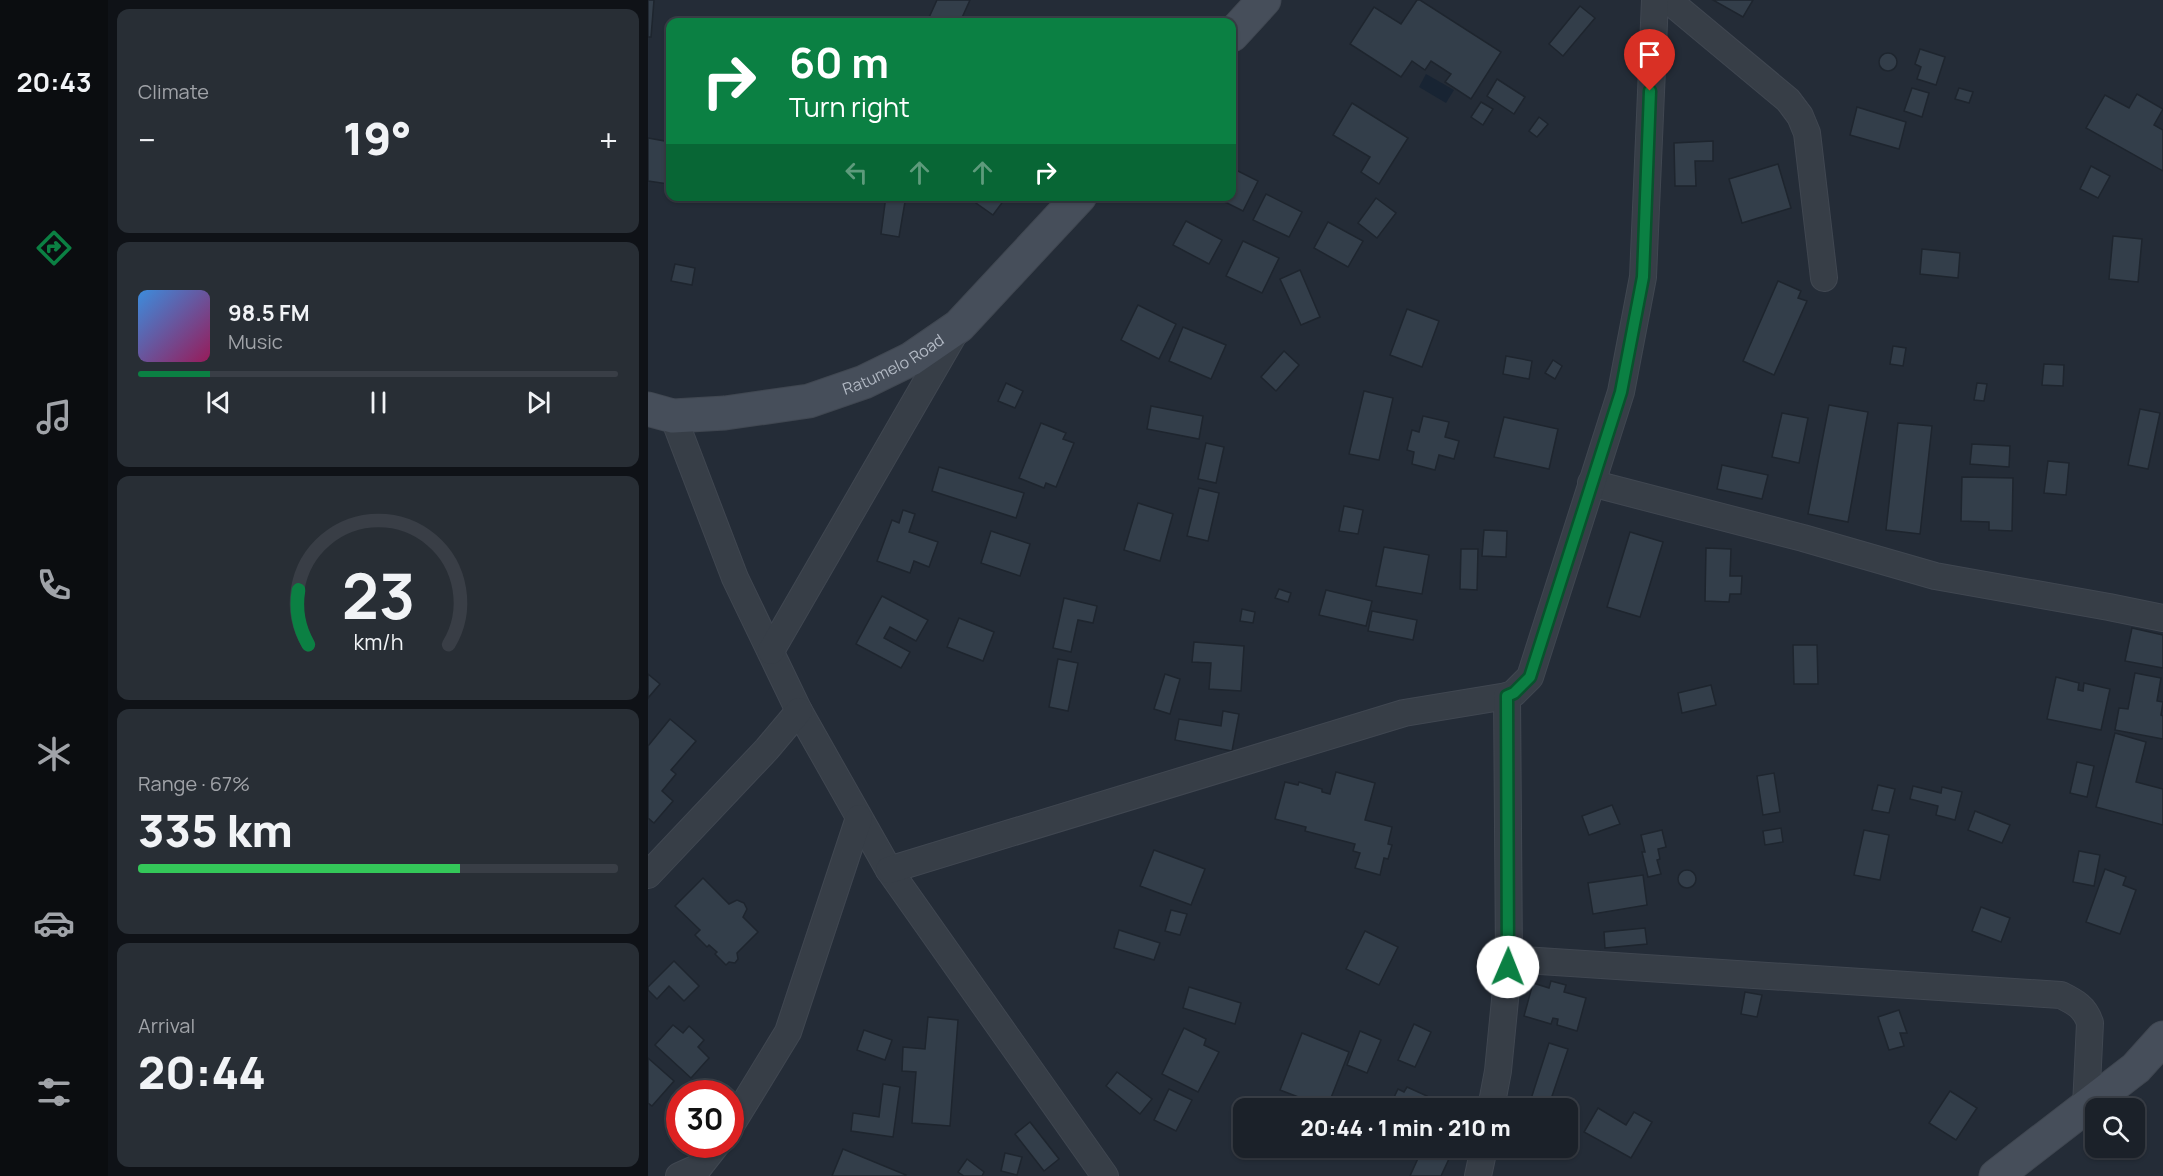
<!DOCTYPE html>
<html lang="en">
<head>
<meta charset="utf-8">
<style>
	body { margin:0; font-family:Manrope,sans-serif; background:#282e35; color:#f1f3f6; height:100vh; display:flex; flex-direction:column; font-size:22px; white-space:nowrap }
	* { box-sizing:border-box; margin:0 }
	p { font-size:20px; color:#a0a3a8 }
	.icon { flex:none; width:33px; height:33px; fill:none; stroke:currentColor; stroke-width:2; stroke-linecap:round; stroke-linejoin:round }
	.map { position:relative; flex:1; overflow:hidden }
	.sheet { display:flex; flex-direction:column; gap:9px; padding:9px; background:#0f1217; width:540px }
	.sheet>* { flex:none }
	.guide { position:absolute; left:18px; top:18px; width:570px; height:183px; border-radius:12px; box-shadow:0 2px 4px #0004,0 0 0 2px #393e46; background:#0b8043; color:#fff; overflow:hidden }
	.buttons { position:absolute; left:1437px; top:1098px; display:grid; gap:12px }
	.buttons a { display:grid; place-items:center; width:60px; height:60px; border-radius:12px; background:#1b2129; box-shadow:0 2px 4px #0004,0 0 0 2px #393e46; font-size:30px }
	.speed { position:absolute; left:18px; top:1080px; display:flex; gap:12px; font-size:30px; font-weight:700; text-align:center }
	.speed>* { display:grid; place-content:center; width:78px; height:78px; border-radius:50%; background:#1b2129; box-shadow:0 2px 4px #0004,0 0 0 2px #393e46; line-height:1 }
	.speed .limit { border:9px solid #d22; background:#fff; color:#111 }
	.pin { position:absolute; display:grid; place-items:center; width:51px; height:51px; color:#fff; margin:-62px -26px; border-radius:50% 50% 50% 0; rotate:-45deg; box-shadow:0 0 6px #0007 }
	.pin .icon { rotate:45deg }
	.me { position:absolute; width:66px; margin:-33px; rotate:1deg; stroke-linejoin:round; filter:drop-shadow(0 0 4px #0008) }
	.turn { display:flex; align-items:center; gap:21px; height:126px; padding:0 24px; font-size:27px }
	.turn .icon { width:78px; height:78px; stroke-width:2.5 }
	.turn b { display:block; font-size:42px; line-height:51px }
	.lanes { display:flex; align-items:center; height:57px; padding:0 24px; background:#0003; justify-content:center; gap:30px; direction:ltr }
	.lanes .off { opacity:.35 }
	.big { font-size:45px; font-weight:800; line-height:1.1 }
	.sheet .widget { flex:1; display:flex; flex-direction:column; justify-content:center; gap:9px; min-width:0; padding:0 21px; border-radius:12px; background:#282e35 }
	.sheet .dial { align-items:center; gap:0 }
	.dial svg { height:156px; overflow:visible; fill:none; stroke:#393e46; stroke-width:7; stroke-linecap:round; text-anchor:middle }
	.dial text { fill:#f1f3f6; stroke:none }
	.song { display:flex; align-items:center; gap:18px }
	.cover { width:72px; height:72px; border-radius:9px; background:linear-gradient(135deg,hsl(210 70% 55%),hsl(330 70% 35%)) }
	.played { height:6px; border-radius:3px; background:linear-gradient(90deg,#0b8043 15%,#393e46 15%) }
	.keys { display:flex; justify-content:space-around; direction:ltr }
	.heat { display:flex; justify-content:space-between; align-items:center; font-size:33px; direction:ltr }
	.charge { height:9px; border-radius:4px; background:linear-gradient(90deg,#34c759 67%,#393e46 0) }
	.trip { position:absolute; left:585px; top:1098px; width:345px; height:60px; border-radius:12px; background:#1b2129; box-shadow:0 2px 4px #0004,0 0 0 2px #393e46; font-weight:800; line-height:60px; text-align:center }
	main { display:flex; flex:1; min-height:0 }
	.tabs { display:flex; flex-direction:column; width:108px; justify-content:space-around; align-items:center; background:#0b0d10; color:#a0a3a8 }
	.tabs .icon { width:42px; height:42px }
	.tabs .on { color:#0b8043 }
	.tabs b { font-size:27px; color:#f1f3f6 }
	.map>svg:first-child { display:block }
</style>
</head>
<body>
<main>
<nav class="tabs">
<b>20:43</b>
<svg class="icon on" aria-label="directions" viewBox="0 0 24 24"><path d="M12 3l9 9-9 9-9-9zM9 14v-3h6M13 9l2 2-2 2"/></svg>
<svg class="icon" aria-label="music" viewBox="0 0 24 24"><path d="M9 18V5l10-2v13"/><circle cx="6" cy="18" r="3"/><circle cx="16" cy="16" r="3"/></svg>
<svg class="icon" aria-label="phone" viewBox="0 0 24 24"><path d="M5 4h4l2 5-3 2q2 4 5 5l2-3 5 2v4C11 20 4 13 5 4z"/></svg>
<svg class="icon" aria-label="climate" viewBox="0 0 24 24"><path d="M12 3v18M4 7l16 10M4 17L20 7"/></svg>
<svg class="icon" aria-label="car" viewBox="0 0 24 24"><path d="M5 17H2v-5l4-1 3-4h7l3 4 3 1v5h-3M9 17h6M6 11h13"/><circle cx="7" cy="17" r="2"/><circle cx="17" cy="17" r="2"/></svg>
<svg class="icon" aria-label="filters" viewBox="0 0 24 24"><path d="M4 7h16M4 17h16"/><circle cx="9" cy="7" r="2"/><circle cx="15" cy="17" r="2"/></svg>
</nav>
<section class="sheet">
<div class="widget"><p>Climate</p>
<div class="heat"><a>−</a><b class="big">19°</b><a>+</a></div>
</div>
<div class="widget">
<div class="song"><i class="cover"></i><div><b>98.5 FM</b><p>Music</p></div></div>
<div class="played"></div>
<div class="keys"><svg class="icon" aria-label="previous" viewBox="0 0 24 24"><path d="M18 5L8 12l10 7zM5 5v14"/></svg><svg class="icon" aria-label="pause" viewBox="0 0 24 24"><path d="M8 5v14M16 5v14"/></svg><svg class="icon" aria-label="next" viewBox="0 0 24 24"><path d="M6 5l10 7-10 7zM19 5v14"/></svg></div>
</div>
<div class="widget dial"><svg viewBox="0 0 100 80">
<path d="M14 69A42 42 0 1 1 86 69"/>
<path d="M14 69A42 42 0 0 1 9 41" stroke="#0b8043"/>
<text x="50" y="56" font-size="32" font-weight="700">23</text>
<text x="50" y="72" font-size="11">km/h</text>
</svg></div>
<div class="widget"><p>Range · 67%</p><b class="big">335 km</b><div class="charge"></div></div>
<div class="widget"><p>Arrival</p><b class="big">20:44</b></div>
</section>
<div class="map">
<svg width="1515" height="1176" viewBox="0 0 1515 1176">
	<rect width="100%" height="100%" fill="#242c37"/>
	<path fill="#182433" d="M 778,74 L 806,90 L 798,103 L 771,87 Z"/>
	<g fill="#333e4a" stroke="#1e252e" stroke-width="1.5">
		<path d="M 0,0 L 6,0 L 3,37 L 0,37 Z"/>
		<path d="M 289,0 L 322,0 L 312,22 L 279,22 Z"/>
		<path d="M 769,0 L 772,0 L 853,52 L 823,99 L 797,82 L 803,74 L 783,61 L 777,70 L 764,61 L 753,77 L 702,44 L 726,7 L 753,24 Z"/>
		<path d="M 1065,0 L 1105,0 L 1095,17 Z"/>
		<path d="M 932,6 L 947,18 L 915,56 L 901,44 Z"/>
		<path d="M 1272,49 L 1297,57 L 1288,85 L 1269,79 L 1273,67 L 1267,64 Z"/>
		<circle cx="1240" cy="62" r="9"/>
		<path d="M 849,79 L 877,97 L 866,114 L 839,96 Z"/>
		<path d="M 1264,88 L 1281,93 L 1274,117 L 1256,111 Z"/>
		<path d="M 1311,88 L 1325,92 L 1321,103 L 1307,99 Z"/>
		<path d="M 1489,94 L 1515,109 L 1506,125 L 1515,130 L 1515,171 L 1438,128 L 1457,95 L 1481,108 Z"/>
		<path d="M 833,102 L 845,109 L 835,125 L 823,117 Z"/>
		<path d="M 704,103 L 760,138 L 731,184 L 713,172 L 722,157 L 685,135 Z"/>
		<path d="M 1209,107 L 1258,122 L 1251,149 L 1202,135 Z"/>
		<path d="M 891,117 L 900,124 L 889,137 L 881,131 Z"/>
		<path d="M 0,138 L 22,142 L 22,169 L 20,184 L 0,181 Z"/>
		<path d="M 1065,141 L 1065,161 L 1047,161 L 1048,186 L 1027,186 L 1026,143 Z"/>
		<path d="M 1130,164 L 1143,208 L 1094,223 L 1081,179 Z"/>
		<path d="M 1443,166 L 1462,176 L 1450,198 L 1432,189 Z"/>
		<path d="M 584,168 L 610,181 L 595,211 L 567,197 L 584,196 Z"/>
		<path d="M 618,194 L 654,212 L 641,237 L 605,220 Z"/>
		<path d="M 238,196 L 258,196 L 251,237 L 233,234 Z"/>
		<path d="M 333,196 L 359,196 L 345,215 L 328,203 Z"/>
		<path d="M 728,198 L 748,213 L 729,238 L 710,223 Z"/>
		<path d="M 538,221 L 574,240 L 561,264 L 525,245 Z"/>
		<path d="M 680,222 L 715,241 L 700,267 L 666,248 Z"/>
		<path d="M 1465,236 L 1494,239 L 1490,282 L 1461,279 Z"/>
		<path d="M 595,241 L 631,258 L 614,293 L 578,276 Z"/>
		<path d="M 1274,249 L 1312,253 L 1310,278 L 1272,274 Z"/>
		<path d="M 27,264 L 47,268 L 44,285 L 23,281 Z"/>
		<path d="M 652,270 L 672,317 L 653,325 L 632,279 Z"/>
		<path d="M 1130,281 L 1153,291 L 1150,298 L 1159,301 L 1126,375 L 1095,361 Z"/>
		<path d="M 490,305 L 528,324 L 511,359 L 473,340 Z"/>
		<path d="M 759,309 L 791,321 L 774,367 L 742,355 Z"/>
		<path d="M 535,327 L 578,345 L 563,379 L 521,361 Z"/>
		<path d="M 1245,346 L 1258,348 L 1255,366 L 1242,364 Z"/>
		<path d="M 636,351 L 651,365 L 628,391 L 613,377 Z"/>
		<path d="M 858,356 L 884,361 L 881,379 L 855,374 Z"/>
		<path d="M 905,360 L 914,366 L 907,379 L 897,373 Z"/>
		<path d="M 1396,364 L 1416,365 L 1415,386 L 1394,385 Z"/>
		<path d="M 358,383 L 375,391 L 367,408 L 350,401 Z"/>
		<path d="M 1329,383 L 1339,384 L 1336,401 L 1326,400 Z"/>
		<path d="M 716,391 L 745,398 L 731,460 L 701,454 Z"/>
		<path d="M 1181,405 L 1220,412 L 1200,522 L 1160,514 Z"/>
		<path d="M 503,406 L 555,416 L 551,439 L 499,429 Z"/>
		<path d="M 1492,409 L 1512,413 L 1500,469 L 1480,465 Z"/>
		<path d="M 1134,413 L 1160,418 L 1151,463 L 1124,457 Z"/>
		<path d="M 775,416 L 801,422 L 797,437 L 811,441 L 806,459 L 791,455 L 787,470 L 764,464 L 766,452 L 759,450 L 764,430 L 771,432 Z"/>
		<path d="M 856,417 L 910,429 L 901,469 L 846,457 Z"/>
		<path d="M 393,423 L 418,433 L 415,439 L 426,443 L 408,487 L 398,483 L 396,488 L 371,478 Z"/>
		<path d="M 1250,423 L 1284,426 L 1272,534 L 1238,530 Z"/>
		<path d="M 558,443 L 576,447 L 568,483 L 550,479 Z"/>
		<path d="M 1324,444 L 1362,446 L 1361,467 L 1322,464 Z"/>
		<path d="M 1400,461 L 1421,463 L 1418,495 L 1396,493 Z"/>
		<path d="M 1074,465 L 1120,475 L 1114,499 L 1069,489 Z"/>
		<path d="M 291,467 L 376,493 L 368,518 L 284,491 Z"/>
		<path d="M 1314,477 L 1365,478 L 1364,531 L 1341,530 L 1341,522 L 1313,521 Z"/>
		<path d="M 551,488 L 571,493 L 560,541 L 539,536 Z"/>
		<path d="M 490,503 L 525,514 L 512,561 L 476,550 Z"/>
		<path d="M 696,506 L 715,510 L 710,534 L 691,531 Z"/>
		<path d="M 255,510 L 267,514 L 261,532 L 290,542 L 281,567 L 266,561 L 262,573 L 229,561 L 244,520 L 251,523 Z"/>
		<path d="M 836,530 L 859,531 L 858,557 L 834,556 Z"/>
		<path d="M 343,531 L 382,544 L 372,576 L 333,563 Z"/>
		<path d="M 982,532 L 1015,542 L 992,617 L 959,607 Z"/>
		<path d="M 736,547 L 781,555 L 774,594 L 728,586 Z"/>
		<path d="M 1058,548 L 1083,549 L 1082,576 L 1094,576 L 1093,594 L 1082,594 L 1081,602 L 1057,601 Z"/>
		<path d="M 813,549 L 830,549 L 829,590 L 812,589 Z"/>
		<path d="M 631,589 L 643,593 L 640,602 L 627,598 Z"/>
		<path d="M 678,590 L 724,601 L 718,626 L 671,615 Z"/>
		<path d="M 234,596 L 280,620 L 268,641 L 242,627 L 236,638 L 262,652 L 253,668 L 208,644 Z"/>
		<path d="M 416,598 L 449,606 L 445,623 L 430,620 L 423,652 L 405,648 Z"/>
		<path d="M 594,609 L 607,612 L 605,623 L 592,621 Z"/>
		<path d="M 724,611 L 769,620 L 765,640 L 720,631 Z"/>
		<path d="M 311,618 L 346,632 L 335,661 L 299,647 Z"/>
		<path d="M 1484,628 L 1515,635 L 1515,668 L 1477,661 Z"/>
		<path d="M 546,642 L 596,646 L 593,691 L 561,689 L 563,663 L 544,662 Z"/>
		<path d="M 1145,645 L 1169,645 L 1170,684 L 1146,684 Z"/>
		<path d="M 410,659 L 430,663 L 420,711 L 401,707 Z"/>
		<path d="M 1487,673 L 1513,678 L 1509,701 L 1515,702 L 1513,715 L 1515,716 L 1515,739 L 1467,730 L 1471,708 L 1480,709 Z"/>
		<path d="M 0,674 L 12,684 L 0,698 Z"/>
		<path d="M 517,674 L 532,679 L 522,714 L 506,709 Z"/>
		<path d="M 1408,677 L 1431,683 L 1430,690 L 1435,691 L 1436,683 L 1462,689 L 1453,730 L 1399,719 Z"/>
		<path d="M 1063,685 L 1068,705 L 1034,713 L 1030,693 Z"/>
		<path d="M 575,711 L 591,714 L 584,751 L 527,740 L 531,719 L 573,726 Z"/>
		<path d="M 22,719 L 48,741 L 23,770 L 28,774 L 14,791 L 25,801 L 6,823 L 0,818 L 0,746 Z"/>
		<path d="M 1467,733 L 1498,742 L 1488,782 L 1515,789 L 1515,825 L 1448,807 Z"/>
		<path d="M 1429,762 L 1446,766 L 1439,797 L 1422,793 Z"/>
		<path d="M 688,772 L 727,783 L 717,820 L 744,827 L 740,844 L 744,845 L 740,859 L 736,858 L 732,875 L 707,868 L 712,853 L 705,851 L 707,844 L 657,831 L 658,827 L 627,819 L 637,782 L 650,785 L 651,782 L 674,789 L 674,792 L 682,794 Z"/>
		<path d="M 1126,773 L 1132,812 L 1115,815 L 1109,776 Z"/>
		<path d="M 1230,785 L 1247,789 L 1241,813 L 1224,810 Z"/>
		<path d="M 1265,786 L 1293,793 L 1294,787 L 1314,792 L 1307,820 L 1288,815 L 1290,806 L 1262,799 Z"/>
		<path d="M 964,805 L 972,824 L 941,835 L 934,816 Z"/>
		<path d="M 1327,811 L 1362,825 L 1354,843 L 1320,830 Z"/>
		<path d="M 1133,828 L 1135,842 L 1117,845 L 1115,831 Z"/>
		<path d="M 1014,830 L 1018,847 L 1010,849 L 1012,859 L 1009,860 L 1013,874 L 1000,877 L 994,852 L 997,852 L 993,835 Z"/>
		<path d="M 1216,830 L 1241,835 L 1232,880 L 1206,875 Z"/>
		<path d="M 506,850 L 557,869 L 543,905 L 492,886 Z"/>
		<path d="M 1431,851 L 1452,855 L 1446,886 L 1425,882 Z"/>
		<path d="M 1457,869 L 1478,877 L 1475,885 L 1488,890 L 1472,934 L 1438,922 Z"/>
		<circle cx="1039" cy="879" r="9"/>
		<path d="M 995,875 L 999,905 L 945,914 L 940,883 Z"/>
		<path d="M 55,878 L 81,904 L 89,900 L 96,903 L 99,909 L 95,917 L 110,932 L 89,953 L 90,959 L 87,963 L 81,962 L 78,965 L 67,954 L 69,952 L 61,945 L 59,947 L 47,935 L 52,930 L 27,906 Z"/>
		<path d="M 1333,907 L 1362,918 L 1353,942 L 1324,931 Z"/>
		<path d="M 523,910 L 539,914 L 532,935 L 517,931 Z"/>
		<path d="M 997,928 L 999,944 L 957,948 L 956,932 Z"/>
		<path d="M 471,930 L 512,943 L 506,960 L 466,948 Z"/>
		<path d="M 717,931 L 750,947 L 731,985 L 698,969 Z"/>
		<path d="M 26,961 L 51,986 L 36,1001 L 21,986 L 9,999 L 0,990 L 0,987 Z"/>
		<path d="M 903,981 L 918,985 L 916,992 L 938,998 L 929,1031 L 909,1025 L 910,1019 L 905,1018 L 903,1024 L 876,1016 L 885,983 L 901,988 Z"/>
		<path d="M 541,987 L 593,1003 L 587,1024 L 535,1008 Z"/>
		<path d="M 1097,992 L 1114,995 L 1109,1017 L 1093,1014 Z"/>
		<path d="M 1251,1010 L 1259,1033 L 1252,1033 L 1256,1046 L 1241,1050 L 1230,1017 Z"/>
		<path d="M 280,1017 L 310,1020 L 302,1126 L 264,1123 L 268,1072 L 254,1071 L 255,1047 L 277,1049 Z"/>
		<path d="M 766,1024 L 783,1032 L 767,1067 L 750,1060 Z"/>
		<path d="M 25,1025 L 35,1033 L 41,1026 L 56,1040 L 50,1047 L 61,1058 L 43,1078 L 7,1045 Z"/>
		<path d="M 536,1028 L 558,1039 L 556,1045 L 571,1052 L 550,1092 L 514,1074 Z"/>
		<path d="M 216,1030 L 244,1040 L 237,1060 L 209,1050 Z"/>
		<path d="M 712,1031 L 733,1040 L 719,1073 L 699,1065 Z"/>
		<path d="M 654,1033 L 701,1052 L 679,1108 L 632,1090 Z"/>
		<path d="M 901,1043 L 920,1049 L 900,1108 L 882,1102 Z"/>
		<path d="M 0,1058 L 26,1081 L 4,1106 L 0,1103 Z"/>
		<path d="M 469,1072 L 504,1099 L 492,1114 L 458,1086 Z"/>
		<path d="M 235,1084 L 252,1087 L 245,1137 L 203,1131 L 205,1113 L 231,1117 Z"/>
		<path d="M 759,1087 L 779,1096 L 776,1101 L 792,1108 L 741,1108 L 750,1089 L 756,1092 Z"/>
		<path d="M 521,1089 L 544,1100 L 528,1131 L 506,1120 Z"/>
		<path d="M 1302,1091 L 1329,1108 L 1308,1140 L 1281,1123 Z"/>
		<path d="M 950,1108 L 978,1125 L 986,1112 L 1004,1122 L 983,1158 L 936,1132 Z"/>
		<path d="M 382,1122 L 411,1159 L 396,1171 L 367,1134 Z"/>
		<path d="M 758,1148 L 806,1148 L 793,1176 L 762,1176 L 772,1154 Z"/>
		<path d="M 195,1149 L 258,1175 L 257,1176 L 184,1176 Z"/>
		<path d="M 357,1153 L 374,1157 L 369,1175 L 353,1171 Z"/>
		<path d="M 319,1159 L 336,1172 L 334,1176 L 316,1176 L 310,1172 Z"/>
	</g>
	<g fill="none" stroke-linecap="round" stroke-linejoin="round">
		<defs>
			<g id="street">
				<path d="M 1020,0 L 1140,100 L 1152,116 L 1159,133 L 1176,278"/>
				<path d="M 25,416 L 87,578 L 151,711 L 241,870 L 457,1176"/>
				<path d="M 943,483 L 1155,538 L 1287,576 L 1461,607 L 1515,618"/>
				<path d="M 123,651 L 309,329"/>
				<path d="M 241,870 L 756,713 L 859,696 L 866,693 L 882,677 L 973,392 L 995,277 L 1007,0"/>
				<path d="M 0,875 L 119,749 L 151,711"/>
				<path d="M 861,959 L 1413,995 C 1427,1002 1437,1007 1442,1023 L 1438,1106"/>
				<path d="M 843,1108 L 850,1071 L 861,959 L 859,696"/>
				<path d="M 82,1127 L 140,1032 L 211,818"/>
				<path d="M 31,1176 L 51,1167 L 69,1144"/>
				<path d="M 830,1176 L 836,1148"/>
			</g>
			<g id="secondary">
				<path d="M 584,35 L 616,0"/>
				<path id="s1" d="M 0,409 L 25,416 L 77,413 L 161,401 L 216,382 L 263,359 L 311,326 L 432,196"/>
				<path d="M 1348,1176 L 1488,1068 L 1515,1038"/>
			</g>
		</defs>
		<use href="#street" stroke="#404751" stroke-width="28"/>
		<use href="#secondary" stroke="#404751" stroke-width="35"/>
		<use href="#street" stroke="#373e47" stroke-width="26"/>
		<use href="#secondary" stroke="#464e5a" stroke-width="33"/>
	</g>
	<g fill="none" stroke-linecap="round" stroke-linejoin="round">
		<defs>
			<path id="route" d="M 860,967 L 859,696 L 866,693 L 882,677 L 973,392 L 995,277 L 1002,91"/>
		</defs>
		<use href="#route" stroke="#07532c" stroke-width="15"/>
		<use href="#route" stroke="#0b8043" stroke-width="10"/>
	</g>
	<g text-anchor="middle" stroke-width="6" stroke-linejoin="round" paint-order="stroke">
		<g font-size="16" fill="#b2b9c4" stroke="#1c232c">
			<text dy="6" stroke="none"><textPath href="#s1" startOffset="255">Ratumelo Road</textPath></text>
		</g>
	</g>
</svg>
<div class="buttons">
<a><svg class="icon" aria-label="search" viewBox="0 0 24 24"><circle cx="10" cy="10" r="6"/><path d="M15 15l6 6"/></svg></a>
</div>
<div class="speed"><div class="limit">30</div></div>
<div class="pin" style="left:1002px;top:91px;background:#d93025"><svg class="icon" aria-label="arrive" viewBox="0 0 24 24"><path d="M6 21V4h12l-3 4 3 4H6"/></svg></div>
<svg class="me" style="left:860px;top:967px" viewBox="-20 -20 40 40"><circle r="19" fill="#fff"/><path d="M0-13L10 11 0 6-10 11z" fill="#0b8043"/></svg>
<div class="trip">20:44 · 1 min · 210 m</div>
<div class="guide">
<div class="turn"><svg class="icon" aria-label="right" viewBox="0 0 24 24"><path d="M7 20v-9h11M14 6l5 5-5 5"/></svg><div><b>60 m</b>Turn right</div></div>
<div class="lanes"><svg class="icon off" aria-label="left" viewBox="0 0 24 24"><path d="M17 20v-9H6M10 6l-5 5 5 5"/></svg><svg class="icon off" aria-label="ahead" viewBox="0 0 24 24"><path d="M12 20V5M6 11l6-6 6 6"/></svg><svg class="icon off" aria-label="ahead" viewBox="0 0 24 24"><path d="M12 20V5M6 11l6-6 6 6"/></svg><svg class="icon" aria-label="right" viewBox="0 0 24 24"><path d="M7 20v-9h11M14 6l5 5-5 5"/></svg></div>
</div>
</div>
</main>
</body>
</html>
